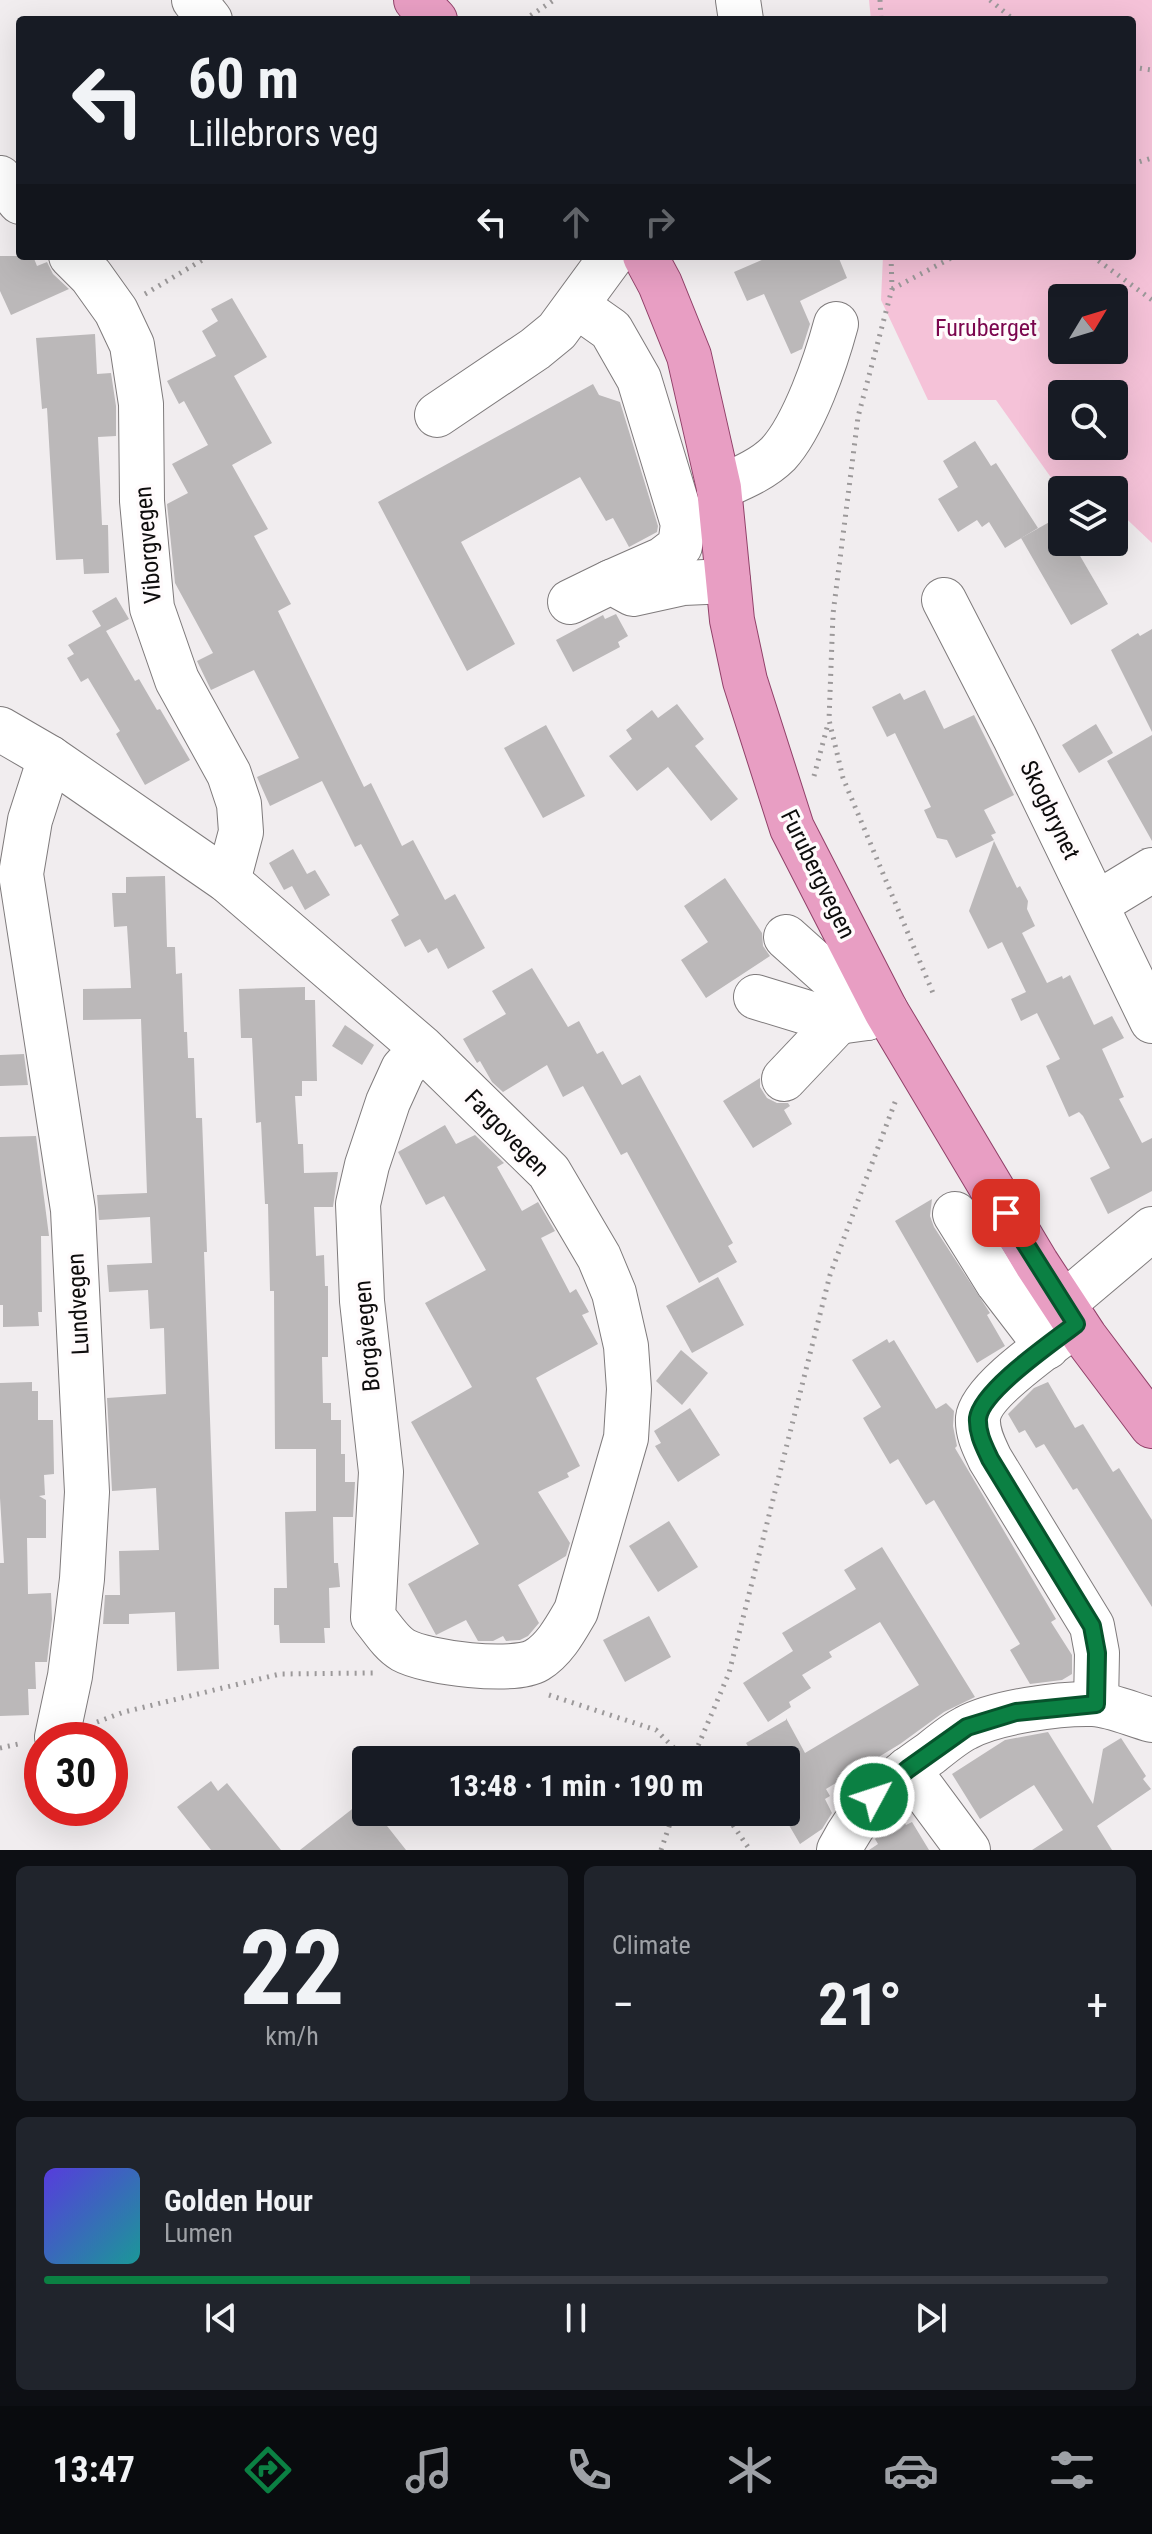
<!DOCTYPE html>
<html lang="en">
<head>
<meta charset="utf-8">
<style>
	body { margin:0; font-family:"Roboto Condensed",sans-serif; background:#20242c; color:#f1f3f6; height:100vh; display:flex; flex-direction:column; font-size:30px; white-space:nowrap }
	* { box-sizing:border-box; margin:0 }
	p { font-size:26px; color:#9ea1a6 }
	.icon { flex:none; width:44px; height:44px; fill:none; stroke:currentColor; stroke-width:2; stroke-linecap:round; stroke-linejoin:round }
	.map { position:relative; height:1850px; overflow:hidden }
	.drawer { display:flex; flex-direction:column; gap:16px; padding:16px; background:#0d0f14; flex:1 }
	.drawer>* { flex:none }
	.hud { position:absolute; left:16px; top:16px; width:1120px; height:244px; border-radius:8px; box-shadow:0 8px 32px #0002; background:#171b24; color:#f1f3f6; overflow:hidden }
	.needle { width:52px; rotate:52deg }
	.fabs { position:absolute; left:1048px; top:284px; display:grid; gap:16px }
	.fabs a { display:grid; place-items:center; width:80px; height:80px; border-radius:8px; background:#171b24; box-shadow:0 8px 32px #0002; font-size:40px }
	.speed { position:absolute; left:24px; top:1722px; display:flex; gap:16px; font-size:40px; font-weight:700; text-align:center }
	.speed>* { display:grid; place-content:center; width:104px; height:104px; border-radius:50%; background:#171b24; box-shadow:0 8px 32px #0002; line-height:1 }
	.speed .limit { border:12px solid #d22; background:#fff; color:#111 }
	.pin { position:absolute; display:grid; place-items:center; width:68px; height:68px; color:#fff; margin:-34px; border-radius:16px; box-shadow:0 4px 12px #0006 }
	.me { position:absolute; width:88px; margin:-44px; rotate:50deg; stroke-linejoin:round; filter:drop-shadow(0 0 6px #0008) }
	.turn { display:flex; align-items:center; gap:28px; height:168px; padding:0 40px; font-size:36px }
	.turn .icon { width:104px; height:104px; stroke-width:2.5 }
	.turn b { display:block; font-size:56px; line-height:68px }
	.lanes { display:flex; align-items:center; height:76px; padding:0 40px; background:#0003; justify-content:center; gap:40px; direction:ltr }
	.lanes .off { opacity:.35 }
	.big { font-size:60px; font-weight:700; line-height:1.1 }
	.drawer .tile { flex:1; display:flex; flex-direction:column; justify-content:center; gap:12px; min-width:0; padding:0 28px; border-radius:12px; background:#20242c }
	.drawer .dial { align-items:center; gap:0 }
	.dial b { font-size:104px; line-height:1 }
	.song { display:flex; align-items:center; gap:24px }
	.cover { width:96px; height:96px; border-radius:12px; background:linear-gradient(135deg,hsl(250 70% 55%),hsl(180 70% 35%)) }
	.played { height:8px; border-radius:4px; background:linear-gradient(90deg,#0b8043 40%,#363941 40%) }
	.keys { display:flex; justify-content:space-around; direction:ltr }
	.heat { display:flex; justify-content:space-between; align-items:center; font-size:44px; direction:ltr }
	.drawer .tiles { flex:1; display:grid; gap:16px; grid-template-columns:1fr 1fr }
	.tile:last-child { grid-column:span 2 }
	.trip { position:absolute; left:352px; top:1746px; width:448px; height:80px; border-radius:8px; background:#171b24; box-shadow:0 8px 32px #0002; font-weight:700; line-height:80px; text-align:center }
	.tab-bar { display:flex; height:128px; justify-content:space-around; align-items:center; background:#090b0e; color:#9ea1a6 }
	.tab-bar .icon { width:56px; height:56px }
	.tab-bar .current { color:#0b8043 }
	.tab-bar b { font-size:36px; color:#f1f3f6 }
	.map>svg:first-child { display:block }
</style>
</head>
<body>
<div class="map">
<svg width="1152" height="1850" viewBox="0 0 1152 1850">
	<rect width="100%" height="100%" fill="#f1edef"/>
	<path fill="#f5c2d8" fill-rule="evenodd" d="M 869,0 L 1152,0 L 1152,543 L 1114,507 L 1114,490 L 1062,490 L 1062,493 L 996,400 L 928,400 L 881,300 L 883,256 L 1132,256 L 1132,20 L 871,20 ZM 1062,298 L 1114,298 L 1114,350 L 1062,350 ZM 1062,394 L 1114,394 L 1114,446 L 1062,446 Z"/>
	<g fill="#bbb8b9">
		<path d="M 0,256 L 33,256 L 37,266 L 47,262 L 53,274 L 69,289 L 11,315 L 0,291 Z"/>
		<path d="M 771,256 L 838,256 L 847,278 L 800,301 L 810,324 L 802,349 L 791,354 L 764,294 L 747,301 L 734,272 Z"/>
		<path d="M 232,298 L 267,357 L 234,376 L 272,443 L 232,465 L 268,529 L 254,536 L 291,604 L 278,611 L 364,787 L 371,783 L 402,846 L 413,840 L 445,900 L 455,894 L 485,948 L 448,969 L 437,948 L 428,953 L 420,939 L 405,947 L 391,920 L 399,915 L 361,844 L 355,847 L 322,781 L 270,806 L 257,777 L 299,758 L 254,670 L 211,690 L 197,661 L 213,653 L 175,583 L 167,504 L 188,493 L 172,464 L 208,445 L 184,401 L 179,404 L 167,381 L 216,356 L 202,331 L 218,321 L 211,309 Z"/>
		<path d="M 95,334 L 97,374 L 111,373 L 116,406 L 116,436 L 98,437 L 102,525 L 108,525 L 109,573 L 84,574 L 83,559 L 56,560 L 47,408 L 42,409 L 36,338 Z"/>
		<path d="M 593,384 L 599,395 L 620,402 L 658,526 L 657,532 L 629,547 L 613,518 L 606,521 L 580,477 L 461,542 L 515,644 L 467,671 L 378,502 Z"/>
		<path d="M 975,441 L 991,466 L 996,463 L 1038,528 L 1005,548 L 989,522 L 982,527 L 977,520 L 958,532 L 938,499 L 958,487 L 943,461 Z"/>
		<path d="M 1062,515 L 1062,542 L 1072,542 L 1108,604 L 1071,625 L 1021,538 Z"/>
		<path d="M 116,597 L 129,619 L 106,631 L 135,681 L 139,679 L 157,710 L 160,709 L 190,760 L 145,785 L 116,734 L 120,731 L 88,678 L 81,682 L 67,658 L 74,654 L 68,645 L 101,626 L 92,611 Z"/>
		<path d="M 616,614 L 628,636 L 618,642 L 620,647 L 573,672 L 556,640 L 603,615 L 605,619 Z"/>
		<path d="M 1152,629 L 1152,732 L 1111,650 L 1138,633 L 1140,636 Z"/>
		<path d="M 925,690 L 944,729 L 974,715 L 1014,795 L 984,810 L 996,833 L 991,835 L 994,840 L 956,858 L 947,840 L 937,838 L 924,810 L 931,807 L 895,733 L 887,737 L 872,707 L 900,693 L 904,700 Z"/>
		<path d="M 677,704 L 704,739 L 695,746 L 738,799 L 711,821 L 668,767 L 637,791 L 609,756 L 632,739 L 626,730 L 652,710 L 658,718 Z"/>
		<path d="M 1096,724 L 1113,753 L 1079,773 L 1062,745 Z"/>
		<path d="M 546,725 L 585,796 L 543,818 L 504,748 Z"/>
		<path d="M 1152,735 L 1152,841 L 1107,761 Z"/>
		<path d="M 994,841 L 1017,888 L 1020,886 L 1028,901 L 1027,909 L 1035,926 L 1022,933 L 1047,983 L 1062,976 L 1063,979 L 1070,975 L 1094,1025 L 1112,1016 L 1124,1038 L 1102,1049 L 1124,1097 L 1119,1099 L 1142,1143 L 1152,1138 L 1152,1191 L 1108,1214 L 1090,1178 L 1110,1168 L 1083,1116 L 1079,1112 L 1069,1117 L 1046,1066 L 1060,1059 L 1037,1013 L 1021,1021 L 1011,999 L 1026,992 L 1002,942 L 988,949 L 969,911 Z"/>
		<path d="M 293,849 L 307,874 L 315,870 L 330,895 L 305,910 L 292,886 L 284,890 L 269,863 Z"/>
		<path d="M 165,876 L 167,947 L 175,947 L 176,974 L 182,973 L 184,1032 L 187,1032 L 188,1058 L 194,1058 L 196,1118 L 202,1118 L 207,1252 L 204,1252 L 219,1669 L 177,1671 L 175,1612 L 129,1614 L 129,1624 L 103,1624 L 105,1595 L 120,1595 L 119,1551 L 159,1550 L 156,1488 L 112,1491 L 107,1398 L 166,1394 L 164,1328 L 150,1329 L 148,1290 L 109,1292 L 107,1265 L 152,1263 L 150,1217 L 99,1220 L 97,1195 L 147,1193 L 141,1019 L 83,1020 L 83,989 L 131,988 L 127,926 L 114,927 L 112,893 L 126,893 L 126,877 Z"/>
		<path d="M 725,878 L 762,933 L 763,946 L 770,956 L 706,998 L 681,960 L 708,942 L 684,906 Z"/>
		<path d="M 532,968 L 568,1027 L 579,1021 L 597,1054 L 603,1051 L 622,1085 L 640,1075 L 733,1243 L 728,1246 L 737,1262 L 699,1283 L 627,1152 L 621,1155 L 583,1086 L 563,1097 L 547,1065 L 503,1092 L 492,1082 L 480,1061 L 477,1063 L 463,1039 L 506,1014 L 492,991 Z"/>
		<path d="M 305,987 L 305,1000 L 315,1000 L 317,1081 L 302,1081 L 302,1096 L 295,1096 L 298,1144 L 303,1144 L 304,1173 L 338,1172 L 333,1207 L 314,1207 L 316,1256 L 324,1255 L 325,1286 L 328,1286 L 328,1357 L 322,1357 L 323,1403 L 331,1403 L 331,1420 L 341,1420 L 341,1454 L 345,1454 L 345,1482 L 355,1482 L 353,1517 L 333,1517 L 334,1563 L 338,1563 L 340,1587 L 329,1588 L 330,1628 L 324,1628 L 325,1643 L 280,1643 L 279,1625 L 274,1625 L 274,1588 L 287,1588 L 285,1512 L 316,1511 L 316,1449 L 275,1449 L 274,1291 L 270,1291 L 268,1204 L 265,1204 L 261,1122 L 256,1123 L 252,1038 L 241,1038 L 239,989 Z"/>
		<path d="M 345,1025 L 374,1045 L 362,1065 L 332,1046 Z"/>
		<path d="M 24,1054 L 28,1085 L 0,1086 L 0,1055 Z"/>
		<path d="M 760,1078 L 760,1087 L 767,1098 L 777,1103 L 788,1103 L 790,1106 L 784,1110 L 792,1124 L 753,1148 L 723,1101 Z"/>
		<path d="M 445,1125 L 456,1144 L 475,1135 L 504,1163 L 497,1167 L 522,1211 L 538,1202 L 555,1231 L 541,1238 L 570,1293 L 576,1289 L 589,1312 L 582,1315 L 598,1344 L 536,1378 L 580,1466 L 567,1473 L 569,1477 L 538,1492 L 570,1543 L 566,1556 L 518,1585 L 539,1623 L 528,1636 L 520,1640 L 506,1641 L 503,1636 L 493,1641 L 478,1641 L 466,1620 L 436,1635 L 408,1584 L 479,1544 L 411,1422 L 472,1387 L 425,1303 L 486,1270 L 444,1196 L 426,1205 L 398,1152 Z"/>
		<path d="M 36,1136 L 49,1236 L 41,1236 L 42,1312 L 38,1312 L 39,1326 L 3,1327 L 3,1305 L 0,1305 L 0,1137 Z"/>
		<path d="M 932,1199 L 930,1216 L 934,1227 L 990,1313 L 987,1315 L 1005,1346 L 977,1363 L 895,1221 Z"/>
		<path d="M 718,1277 L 744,1325 L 692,1353 L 666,1306 Z"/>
		<path d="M 887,1339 L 889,1343 L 894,1340 L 936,1409 L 946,1403 L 954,1411 L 953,1426 L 957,1446 L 955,1448 L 1056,1619 L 1051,1622 L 1072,1655 L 1072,1674 L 1062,1680 L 1030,1684 L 1010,1650 L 1020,1644 L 934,1500 L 926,1505 L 898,1459 L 890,1464 L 863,1418 L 881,1407 L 852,1360 Z"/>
		<path d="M 681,1350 L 708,1373 L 682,1405 L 656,1381 Z"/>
		<path d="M 32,1382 L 32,1391 L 38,1391 L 38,1420 L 53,1420 L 54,1474 L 44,1475 L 45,1495 L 39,1496 L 46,1500 L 46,1538 L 27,1538 L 28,1594 L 51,1593 L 52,1619 L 47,1662 L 35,1662 L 36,1689 L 28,1689 L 29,1715 L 0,1716 L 0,1563 L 4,1563 L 0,1498 L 0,1383 Z"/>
		<path d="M 1048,1382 L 1075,1428 L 1083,1424 L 1113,1472 L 1119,1468 L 1152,1520 L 1152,1607 L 1077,1488 L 1073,1490 L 1044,1444 L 1036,1448 L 1025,1430 L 1019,1433 L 1008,1414 L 1034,1388 Z"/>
		<path d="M 690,1408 L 720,1455 L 678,1482 L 655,1446 L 661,1443 L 654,1431 Z"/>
		<path d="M 669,1521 L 698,1567 L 658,1592 L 629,1546 Z"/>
		<path d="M 882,1547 L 975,1697 L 944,1712 L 900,1744 L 826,1789 L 830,1796 L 825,1799 L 832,1813 L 822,1829 L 800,1844 L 786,1820 L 786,1760 L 756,1760 L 746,1743 L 786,1720 L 786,1718 L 805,1753 L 919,1685 L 880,1622 L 829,1652 L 832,1657 L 802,1675 L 811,1688 L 789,1702 L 791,1707 L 768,1722 L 743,1683 L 793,1651 L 782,1633 L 856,1589 L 844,1570 Z"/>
		<path d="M 649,1616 L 671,1657 L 625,1682 L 603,1640 Z"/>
		<path d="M 1048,1732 L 1093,1804 L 1103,1749 L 1121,1738 L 1146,1776 L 1143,1779 L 1151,1789 L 1097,1826 L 1112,1850 L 1032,1850 L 1063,1830 L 1034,1785 L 980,1819 L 952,1774 L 1005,1740 Z"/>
		<path d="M 211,1781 L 218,1791 L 227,1783 L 281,1850 L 211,1850 L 177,1807 Z"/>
		<path d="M 356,1806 L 361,1812 L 376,1812 L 406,1850 L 300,1850 Z"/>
		<path d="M 899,1813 L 906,1825 L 912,1822 L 929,1850 L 869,1850 L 878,1844 L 875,1839 Z"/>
	</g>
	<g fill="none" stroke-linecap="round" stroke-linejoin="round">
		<defs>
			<g id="minor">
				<path d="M 194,0 L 210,20"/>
				<path d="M 738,0 L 741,20"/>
				<path d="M 0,178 L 20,202"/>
				<path d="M 71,256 L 91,276 L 116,311 L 132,345 L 141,404 L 142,501 L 152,608 L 177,680 L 229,774 L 239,804 L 241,832 L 228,881"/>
				<path d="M 577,306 L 611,330 L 639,379 L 683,524 L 680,546 L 663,559 L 611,582"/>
				<path d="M 437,415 L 535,349 L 557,331 L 612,256"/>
				<path d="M 719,488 C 739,479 762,470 778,454 C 804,426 826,361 836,324"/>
				<path d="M 944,600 L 1015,738 L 1152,1021"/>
				<path d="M 570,602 L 611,582 L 633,594 L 683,583 L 728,581"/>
				<path d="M 0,729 L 50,758 L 228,881 L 422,1048 L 549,1172 L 599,1257 L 614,1293 L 626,1346 L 629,1389 L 626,1438 L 576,1611 C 566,1628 555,1649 537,1660 C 514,1674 426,1663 403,1650 C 391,1643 382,1628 373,1617 L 381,1472 L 362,1301 L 358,1204 L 367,1165 L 388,1102 L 403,1069 L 422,1048"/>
				<path d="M 50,758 L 30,820 L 21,874 L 73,1210 L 87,1492 L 82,1579 L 70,1676 L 57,1737"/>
				<path d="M 1096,904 L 1152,870"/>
				<path d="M 786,937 L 852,996 L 867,1018"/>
				<path d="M 756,997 L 838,1022 L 867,1018 L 886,1011"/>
				<path d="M 784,1079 L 838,1022"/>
				<path d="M 955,1214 L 998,1283 L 1047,1347"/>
				<path d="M 1062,1305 L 1152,1229"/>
				<path d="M 1076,1324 C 1053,1342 981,1390 978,1418 C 977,1433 984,1446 990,1459 L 1092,1626 L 1097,1653 L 1096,1704"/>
				<path d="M 908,1769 L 968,1850"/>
				<path d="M 839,1850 C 862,1805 890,1781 931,1753 C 942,1744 954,1734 966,1728 C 995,1712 1060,1703 1093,1704 C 1112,1705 1133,1715 1152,1720"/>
			</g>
			<g id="major">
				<path d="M 416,0 L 435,20"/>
				<path d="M 645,256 L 660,284 L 689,356 L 719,488 L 732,620 L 745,681 L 792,828 L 886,1011 L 1037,1264 L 1085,1337 L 1152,1426"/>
			</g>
		</defs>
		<use href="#minor" stroke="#7f7b7c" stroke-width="46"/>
		<use href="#major" stroke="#914169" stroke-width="46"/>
		<g stroke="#9c999a" stroke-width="5" stroke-dasharray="2 6" stroke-linecap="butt">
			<path d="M 880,0 L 881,20"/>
			<path d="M 990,0 L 1014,20"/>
			<path d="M 524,20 L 554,0"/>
			<path d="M 1132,67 L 1152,70"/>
			<path d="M 1132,164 L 1152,158"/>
			<path d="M 891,256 L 892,289 L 858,417 L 833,614 L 829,720 L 843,778 L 933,993"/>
			<path d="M 1092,256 L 1152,300"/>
			<path d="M 892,289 L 955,256"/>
			<path d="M 145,294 L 209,256"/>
			<path d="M 814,776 L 828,724"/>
			<path d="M 549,1695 L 656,1730 L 686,1760"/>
			<path d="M 97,1722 L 124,1712 L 280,1674 L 373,1673"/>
			<path d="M 0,1748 L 23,1743"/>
			<path d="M 692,1760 L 729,1673 L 830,1275 L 897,1097"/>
			<path d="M 724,1812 L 750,1850"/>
			<path d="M 661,1850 L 674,1812"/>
		</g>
		<use href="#minor" stroke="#fff" stroke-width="44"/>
		<use href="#major" stroke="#e89ec3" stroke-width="44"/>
	</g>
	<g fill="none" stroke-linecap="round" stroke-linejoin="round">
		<defs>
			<path id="route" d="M 874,1797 L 908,1769 L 967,1727 L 1016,1712 L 1096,1704 L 1097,1653 L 1092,1626 L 990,1459 C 984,1446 977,1433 978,1418 C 982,1390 1053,1342 1076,1324 L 1006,1213"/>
		</defs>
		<use href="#route" stroke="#07532c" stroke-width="20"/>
		<use href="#route" stroke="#0b8043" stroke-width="14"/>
	</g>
	<g text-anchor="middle" stroke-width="7" stroke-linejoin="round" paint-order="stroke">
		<g font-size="24" fill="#7b064e" stroke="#fffbfc">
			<text x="986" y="336">Furuberget</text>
		</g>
		<g font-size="24" fill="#0e0d0d" stroke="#fffbfc">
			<text transform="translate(148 545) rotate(-95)" y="8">Viborgvegen</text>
			<text transform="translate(1050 810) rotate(64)" y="8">Skogbrynet</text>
			<text transform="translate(818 874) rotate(64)" y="8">Furubergvegen</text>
			<text transform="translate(507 1133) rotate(46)" y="8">Fargovegen</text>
			<text transform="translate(78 1304) rotate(-93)" y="8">Lundvegen</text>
			<text transform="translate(367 1336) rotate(-95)" y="8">Borgåvegen</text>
		</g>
	</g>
</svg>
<div class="fabs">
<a><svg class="needle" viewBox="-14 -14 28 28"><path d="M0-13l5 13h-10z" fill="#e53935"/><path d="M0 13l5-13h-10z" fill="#9ea1a6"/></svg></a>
<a><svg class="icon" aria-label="search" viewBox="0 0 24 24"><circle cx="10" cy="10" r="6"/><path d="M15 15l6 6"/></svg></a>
<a><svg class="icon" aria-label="layers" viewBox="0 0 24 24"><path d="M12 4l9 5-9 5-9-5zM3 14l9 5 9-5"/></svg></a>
</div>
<div class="speed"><div class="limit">30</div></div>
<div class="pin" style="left:1006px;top:1213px;background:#d93025"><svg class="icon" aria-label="arrive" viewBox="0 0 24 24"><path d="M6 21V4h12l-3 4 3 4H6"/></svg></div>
<svg class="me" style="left:874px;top:1797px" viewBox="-20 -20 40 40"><circle r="17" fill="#0b8043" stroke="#fff" stroke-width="3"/><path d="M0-11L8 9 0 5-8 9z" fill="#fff"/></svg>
<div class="trip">13:48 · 1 min · 190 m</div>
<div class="hud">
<div class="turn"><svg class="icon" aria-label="left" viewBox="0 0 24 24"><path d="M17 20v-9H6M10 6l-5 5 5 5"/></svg><div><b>60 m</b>Lillebrors veg</div></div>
<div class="lanes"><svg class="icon" aria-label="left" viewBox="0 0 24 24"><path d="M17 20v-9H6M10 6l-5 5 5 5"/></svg><svg class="icon off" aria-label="ahead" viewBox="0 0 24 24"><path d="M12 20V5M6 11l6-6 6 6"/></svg><svg class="icon off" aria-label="right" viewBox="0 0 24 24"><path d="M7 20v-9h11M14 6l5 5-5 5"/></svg></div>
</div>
</div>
<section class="drawer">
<div class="tiles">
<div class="tile dial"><b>22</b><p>km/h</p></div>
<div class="tile"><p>Climate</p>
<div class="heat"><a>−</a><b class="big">21°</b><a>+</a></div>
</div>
<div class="tile">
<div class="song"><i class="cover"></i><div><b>Golden Hour</b><p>Lumen</p></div></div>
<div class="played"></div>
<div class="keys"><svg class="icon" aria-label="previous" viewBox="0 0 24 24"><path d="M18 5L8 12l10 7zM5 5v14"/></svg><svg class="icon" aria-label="pause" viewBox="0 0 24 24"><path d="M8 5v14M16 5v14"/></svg><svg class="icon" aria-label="next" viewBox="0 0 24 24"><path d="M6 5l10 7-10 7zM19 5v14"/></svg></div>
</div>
</div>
</section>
<nav class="tab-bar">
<b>13:47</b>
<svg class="icon current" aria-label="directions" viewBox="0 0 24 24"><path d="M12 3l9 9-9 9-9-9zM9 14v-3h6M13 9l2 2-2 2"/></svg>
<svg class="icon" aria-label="music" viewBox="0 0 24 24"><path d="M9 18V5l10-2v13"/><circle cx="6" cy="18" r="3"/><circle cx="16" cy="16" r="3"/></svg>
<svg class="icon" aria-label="phone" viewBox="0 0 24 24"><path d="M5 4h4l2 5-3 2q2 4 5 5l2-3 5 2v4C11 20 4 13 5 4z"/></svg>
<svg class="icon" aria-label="climate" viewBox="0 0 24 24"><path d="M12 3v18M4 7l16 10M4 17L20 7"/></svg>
<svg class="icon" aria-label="car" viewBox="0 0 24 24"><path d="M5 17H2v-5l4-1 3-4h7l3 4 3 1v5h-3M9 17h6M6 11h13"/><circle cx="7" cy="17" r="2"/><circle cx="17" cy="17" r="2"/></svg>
<svg class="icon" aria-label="filters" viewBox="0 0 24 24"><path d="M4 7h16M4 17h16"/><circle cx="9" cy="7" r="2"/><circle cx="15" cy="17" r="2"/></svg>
</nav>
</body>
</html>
